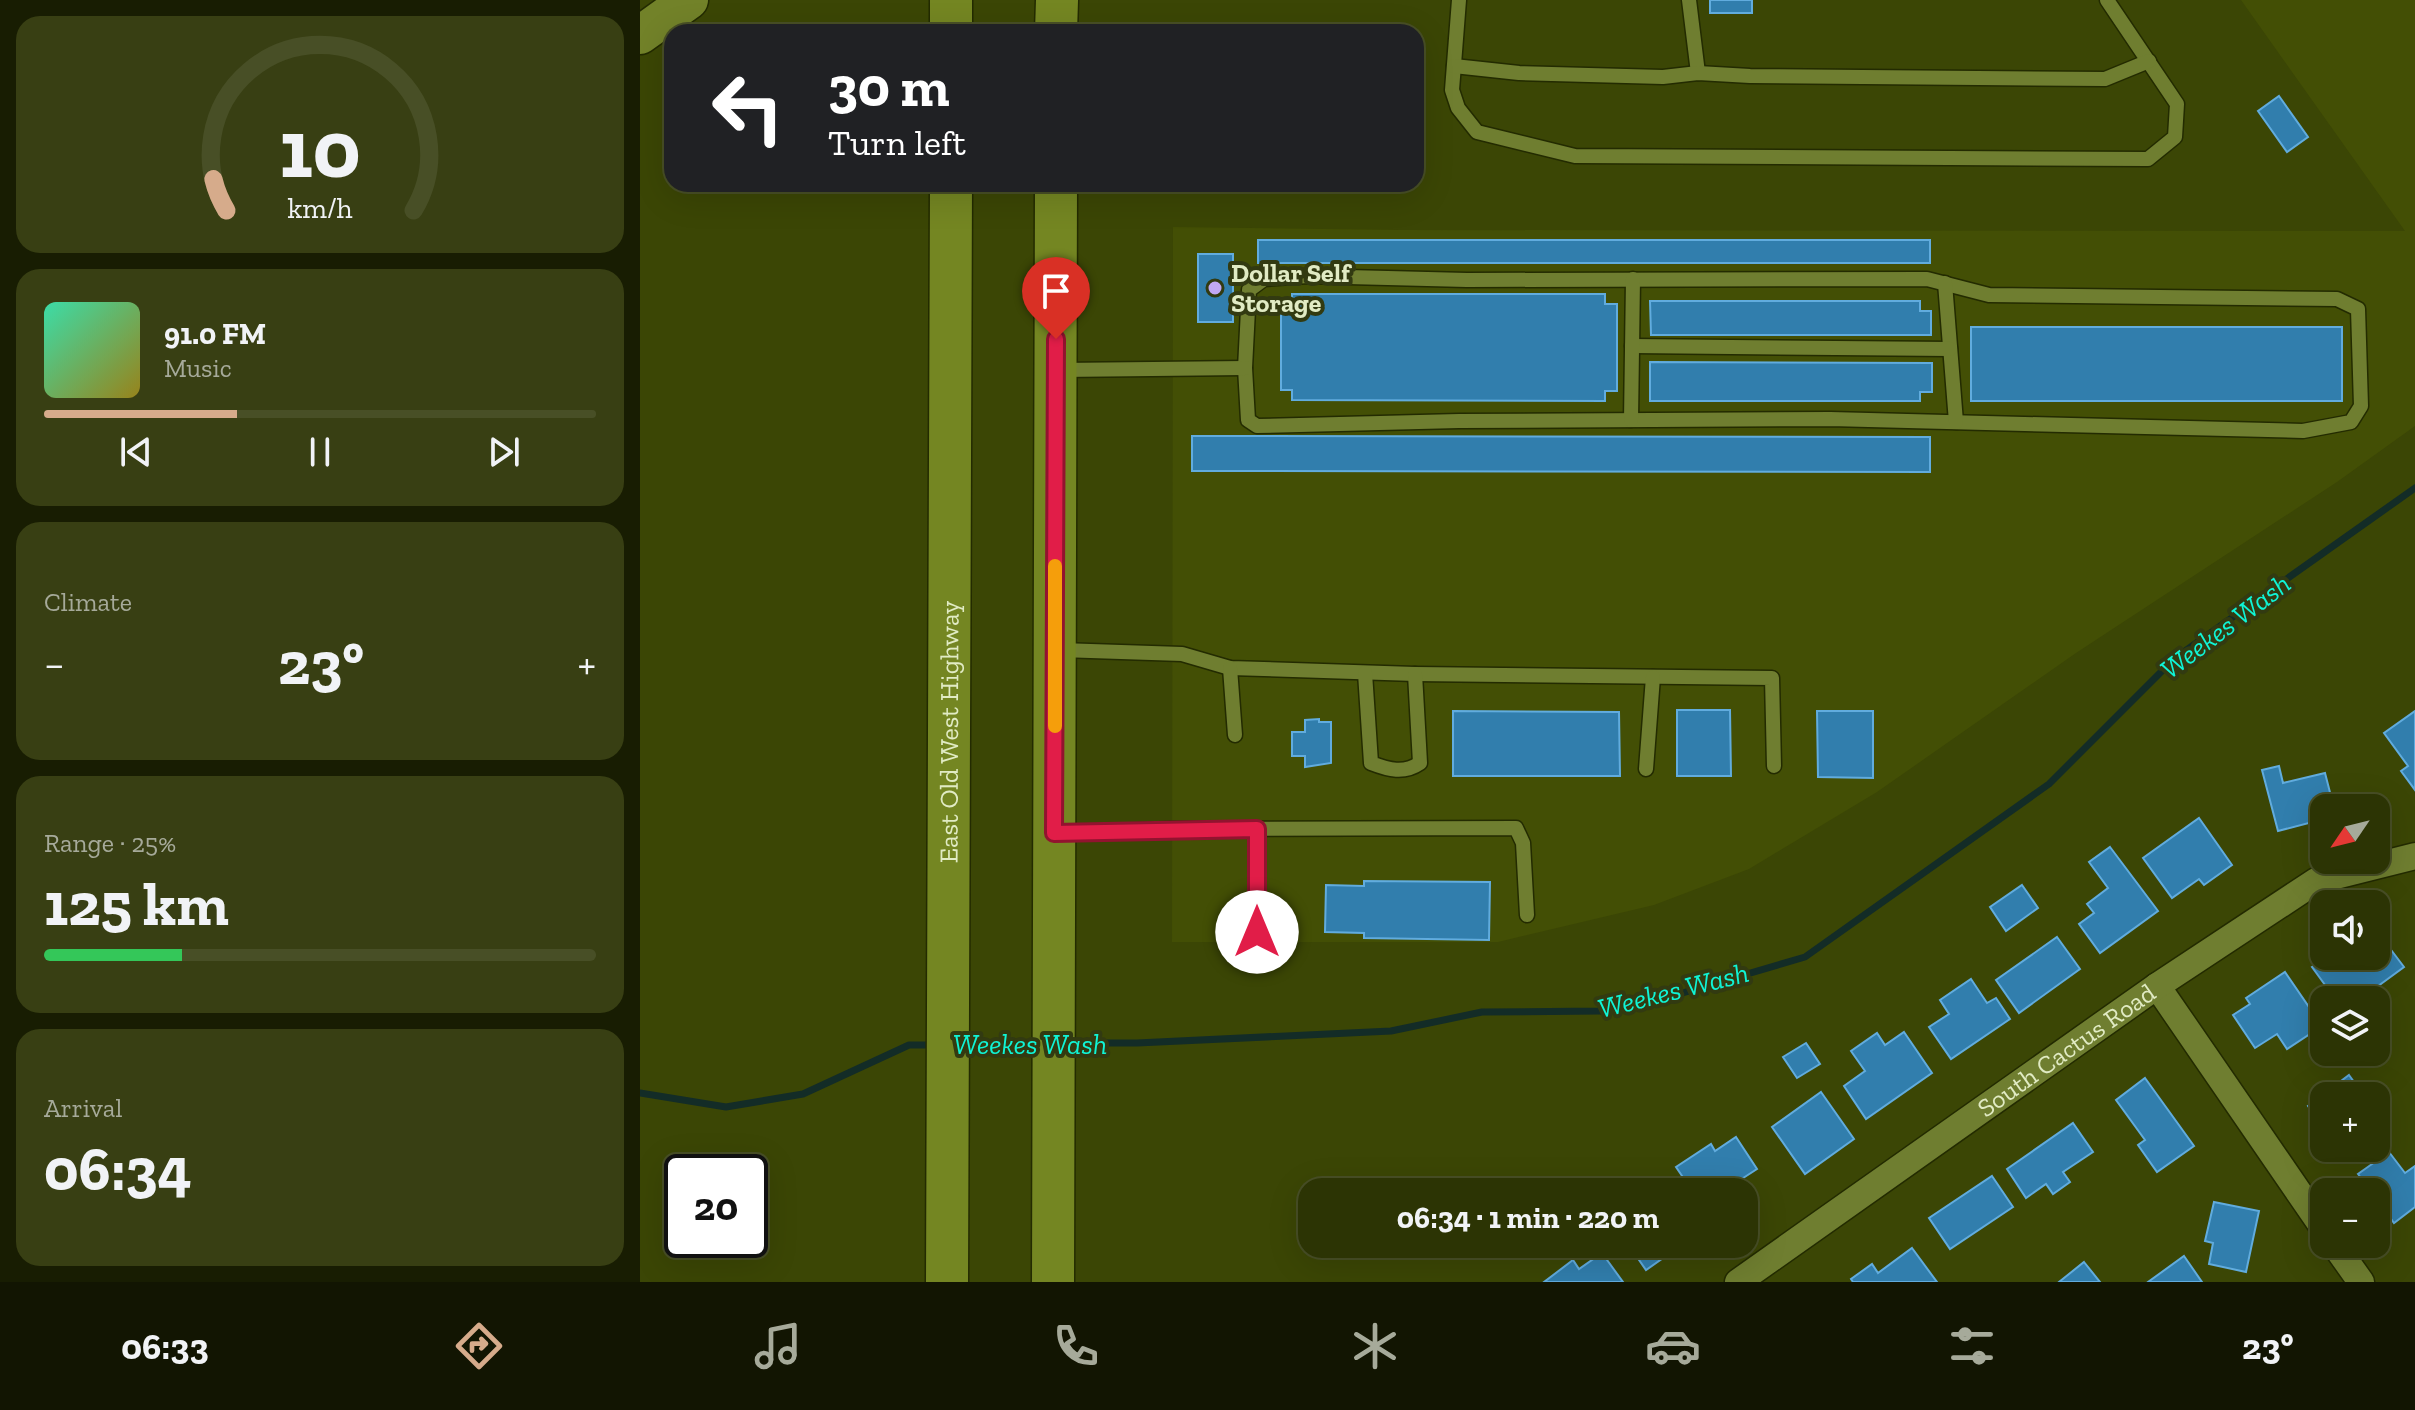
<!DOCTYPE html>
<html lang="en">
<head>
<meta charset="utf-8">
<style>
	body { margin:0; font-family:"Zilla Slab",serif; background:#383f13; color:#f1f3f6; height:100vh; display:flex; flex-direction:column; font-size:30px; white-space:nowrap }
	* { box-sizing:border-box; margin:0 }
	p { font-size:26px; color:#a6aa9a }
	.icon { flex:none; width:44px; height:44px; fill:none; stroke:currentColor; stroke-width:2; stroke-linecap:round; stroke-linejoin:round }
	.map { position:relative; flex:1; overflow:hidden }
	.sheet { display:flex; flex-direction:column; gap:16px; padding:16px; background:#181d02; width:640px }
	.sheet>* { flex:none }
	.guide { position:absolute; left:24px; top:24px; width:760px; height:168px; border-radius:24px; box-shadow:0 8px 32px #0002,0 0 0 2px #484f26; background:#202124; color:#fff; overflow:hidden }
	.needle { width:52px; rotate:235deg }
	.controls { position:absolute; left:1670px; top:794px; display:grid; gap:16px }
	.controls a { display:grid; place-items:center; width:80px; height:80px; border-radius:16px; background:#2c3404; box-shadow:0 8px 32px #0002,0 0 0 2px #484f26; font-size:40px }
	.speed { position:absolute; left:24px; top:1154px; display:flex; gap:16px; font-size:40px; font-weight:700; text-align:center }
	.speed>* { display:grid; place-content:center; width:104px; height:104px; border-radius:50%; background:#2c3404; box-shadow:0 8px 32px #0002,0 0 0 2px #484f26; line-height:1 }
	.speed .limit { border:4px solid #111; border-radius:12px; background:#fff; color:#111 }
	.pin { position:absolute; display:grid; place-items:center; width:68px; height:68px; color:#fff; margin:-82px -34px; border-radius:50% 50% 50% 0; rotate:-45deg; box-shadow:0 0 8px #0007 }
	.pin .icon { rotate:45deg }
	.me { position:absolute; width:88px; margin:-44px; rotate:0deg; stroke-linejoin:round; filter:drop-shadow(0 0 6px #0008) }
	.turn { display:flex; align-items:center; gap:28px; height:168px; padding:0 32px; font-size:36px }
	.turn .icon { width:104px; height:104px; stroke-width:2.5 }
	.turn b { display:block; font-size:56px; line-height:68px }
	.big { font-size:60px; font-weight:700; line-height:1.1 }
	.sheet .tile { flex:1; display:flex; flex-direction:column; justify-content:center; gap:12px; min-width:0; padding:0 28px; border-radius:24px; background:#383f13 }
	.sheet .dial { align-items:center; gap:0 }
	.dial svg { height:208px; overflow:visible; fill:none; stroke:#484f26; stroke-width:7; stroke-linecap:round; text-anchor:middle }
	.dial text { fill:#f1f3f6; stroke:none }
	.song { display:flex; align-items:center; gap:24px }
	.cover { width:96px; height:96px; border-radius:12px; background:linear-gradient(135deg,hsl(160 70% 55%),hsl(50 70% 35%)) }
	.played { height:8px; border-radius:4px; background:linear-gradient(90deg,#d6ab8b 35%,#484f26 35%) }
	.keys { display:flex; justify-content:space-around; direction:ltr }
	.heat { display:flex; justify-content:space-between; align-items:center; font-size:44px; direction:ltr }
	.charge { height:12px; border-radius:6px; background:linear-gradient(90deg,#34c759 25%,#484f26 0) }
	.trip { position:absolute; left:658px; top:1178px; width:460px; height:80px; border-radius:24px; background:#2c3404; box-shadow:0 8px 32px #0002,0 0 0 2px #484f26; font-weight:700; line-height:80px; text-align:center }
	.tab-bar { display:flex; height:128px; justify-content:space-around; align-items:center; background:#121502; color:#a6aa9a }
	.tab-bar .icon { width:56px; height:56px }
	.tab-bar .selected { color:#d6ab8b }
	.tab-bar b { font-size:36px; color:#f1f3f6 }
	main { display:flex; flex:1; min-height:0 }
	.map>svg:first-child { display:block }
</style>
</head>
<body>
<main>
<section class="sheet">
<div class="tile dial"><svg viewBox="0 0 100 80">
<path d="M14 69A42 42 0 1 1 86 69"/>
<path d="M14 69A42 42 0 0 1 9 57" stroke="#d6ab8b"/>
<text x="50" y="56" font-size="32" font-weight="700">10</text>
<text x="50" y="72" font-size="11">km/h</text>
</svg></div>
<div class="tile">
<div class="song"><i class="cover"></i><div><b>91.0 FM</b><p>Music</p></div></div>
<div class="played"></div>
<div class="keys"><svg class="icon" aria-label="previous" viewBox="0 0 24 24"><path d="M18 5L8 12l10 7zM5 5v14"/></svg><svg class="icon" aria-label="pause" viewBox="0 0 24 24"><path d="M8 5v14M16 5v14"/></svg><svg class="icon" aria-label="next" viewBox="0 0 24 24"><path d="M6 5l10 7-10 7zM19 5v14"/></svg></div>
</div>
<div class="tile"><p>Climate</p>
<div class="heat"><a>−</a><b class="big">23°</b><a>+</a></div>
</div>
<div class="tile"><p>Range · 25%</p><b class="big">125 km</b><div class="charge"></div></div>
<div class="tile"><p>Arrival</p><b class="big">06:34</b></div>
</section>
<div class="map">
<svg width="1775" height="1282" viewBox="0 0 1775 1282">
	<rect width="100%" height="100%" fill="#3b4605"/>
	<path fill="#434f05" d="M 1601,0 L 1775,0 L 1775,426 L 1697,482 L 1436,653 L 1237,792 L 1109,869 L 1014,905 L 858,942 L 532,942 L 533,227 L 759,230 L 1765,231 Z"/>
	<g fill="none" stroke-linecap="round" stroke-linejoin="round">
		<g stroke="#132c27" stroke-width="7">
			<path d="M 425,1043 L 497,1043 L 751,1031 L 842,1012 L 960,1011 L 1039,994 L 1165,957 L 1409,784 L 1535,658 L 1775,488"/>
			<path d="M 321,1044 L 400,1044"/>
			<path d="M 0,1093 L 86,1107 L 163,1094 L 269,1045 L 296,1045"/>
		</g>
	</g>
	<g fill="#317ead" stroke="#61acde" stroke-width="2">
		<rect x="1070" y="0" width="42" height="13"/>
		<path d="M 1639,96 L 1668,137 L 1647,152 L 1618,111 Z"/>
		<rect x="618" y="240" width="672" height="23"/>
		<rect x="558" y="254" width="35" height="68"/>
		<path d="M 652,294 L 965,294 L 965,304 L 977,304 L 977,391 L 965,391 L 965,401 L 652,400 L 652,390 L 641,390 L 641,303 L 652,303 Z"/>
		<path d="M 1010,301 L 1280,301 L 1280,311 L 1291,311 L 1291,335 L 1011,335 Z"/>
		<rect x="1331" y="327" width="371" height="74"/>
		<path d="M 1010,362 L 1292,363 L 1292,392 L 1280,392 L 1280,401 L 1010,401 Z"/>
		<path d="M 552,436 L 1290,437 L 1290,472 L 552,471 Z"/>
		<path d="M 1037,710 L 1090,710 L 1091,776 L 1037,776 Z"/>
		<path d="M 813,711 L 979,712 L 980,776 L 813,776 Z"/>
		<path d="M 1177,711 L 1233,711 L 1233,778 L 1178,777 Z"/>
		<path d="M 1775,711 L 1775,790 L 1761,771 L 1768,766 L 1744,733 Z"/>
		<path d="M 679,719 L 679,722 L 691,722 L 691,763 L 665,767 L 665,756 L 652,756 L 652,732 L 665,732 L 665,720 Z"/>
		<path d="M 1639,766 L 1643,783 L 1685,773 L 1694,808 L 1684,808 L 1684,819 L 1638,831 L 1622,770 Z"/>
		<path d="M 1559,818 L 1592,865 L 1564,885 L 1559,879 L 1532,898 L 1503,858 Z"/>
		<path d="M 1470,847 L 1518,911 L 1460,953 L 1439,924 L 1454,913 L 1447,904 L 1468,888 L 1449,862 Z"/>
		<path d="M 724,881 L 850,882 L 849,940 L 724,938 L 724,933 L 685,932 L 686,885 L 724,886 Z"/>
		<path d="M 1382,885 L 1398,908 L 1366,931 L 1350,907 Z"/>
		<path d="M 1736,930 L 1764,967 L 1719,1000 L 1696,1000 L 1672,967 L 1688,956 L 1736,956 Z"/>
		<path d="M 1417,937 L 1440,969 L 1379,1013 L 1356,980 Z"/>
		<path d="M 1645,972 L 1682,1026 L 1647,1049 L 1637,1034 L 1615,1048 L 1593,1015 L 1610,1004 L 1606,998 Z"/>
		<path d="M 1331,979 L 1347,1003 L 1356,998 L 1370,1019 L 1311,1059 L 1289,1027 L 1309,1014 L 1300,1000 Z"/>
		<path d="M 1264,1032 L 1292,1073 L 1226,1119 L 1204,1086 L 1225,1071 L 1211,1051 L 1237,1033 L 1245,1045 Z"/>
		<path d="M 1166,1043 L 1180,1064 L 1157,1078 L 1143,1057 Z"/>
		<path d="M 1709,1075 L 1724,1096 L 1684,1096 L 1684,1128 L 1668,1106 Z"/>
		<path d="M 1505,1078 L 1554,1146 L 1517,1172 L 1498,1145 L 1505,1140 L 1476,1100 Z"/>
		<path d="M 1181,1092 L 1214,1139 L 1165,1174 L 1132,1127 Z"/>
		<path d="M 1736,1113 L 1747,1128 L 1736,1136 Z"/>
		<path d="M 1433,1123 L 1453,1152 L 1423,1172 L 1430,1182 L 1413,1194 L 1406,1184 L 1386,1198 L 1367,1169 Z"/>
		<path d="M 1096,1137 L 1117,1169 L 1097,1182 L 1103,1192 L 1053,1192 L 1036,1167 L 1071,1144 L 1075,1151 Z"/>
		<path d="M 1698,1148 L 1719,1148 L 1706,1158 Z"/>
		<path d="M 1749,1152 L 1765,1173 L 1775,1166 L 1775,1207 L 1754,1223 L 1736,1198 L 1736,1192 L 1732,1192 L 1718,1174 Z"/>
		<path d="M 1352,1176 L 1373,1207 L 1310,1249 L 1289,1218 Z"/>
		<path d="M 1574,1202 L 1619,1211 L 1606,1272 L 1569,1264 L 1573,1243 L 1565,1241 Z"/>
		<path d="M 988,1244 L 1043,1244 L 1006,1270 Z"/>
		<path d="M 1272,1248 L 1297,1282 L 1213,1282 L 1211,1279 L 1232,1264 L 1238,1273 Z"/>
		<path d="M 962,1253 L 983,1282 L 904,1282 L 933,1260 L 939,1269 Z"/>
		<path d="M 1544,1256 L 1562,1282 L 1508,1282 Z"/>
		<path d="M 1444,1262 L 1460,1282 L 1419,1282 Z"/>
	</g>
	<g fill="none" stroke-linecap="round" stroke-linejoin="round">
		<defs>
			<g id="service">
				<path d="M 819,0 L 812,90 L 818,108 L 837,132 L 935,156 L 1508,159 L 1535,137 L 1537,104 L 1467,0"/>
				<path d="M 1049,0 L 1058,73"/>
				<path d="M 814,66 L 879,73 L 1023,77 L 1058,73 L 1110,76 L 1465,79 L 1509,61"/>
				<path d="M 668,276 L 827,280 L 1287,279 L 1349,295 L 1697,299 L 1718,309 L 1721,406 L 1711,422 L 1663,431 L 1190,419 L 819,421 L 617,426 L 608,420 L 605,368 L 609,290 L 624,279 Z"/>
				<path d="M 1305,283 L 1316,422"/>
				<path d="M 992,346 L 1310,349"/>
				<path d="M 420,370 L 605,368"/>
				<path d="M 991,420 L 993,279"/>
				<path d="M 420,650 L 542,654 L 590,668 L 775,674 L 1132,678 L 1134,766"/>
				<path d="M 590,668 L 595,735"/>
				<path d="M 725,673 L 731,763 C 749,770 764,774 780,763 L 775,674"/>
				<path d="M 1006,769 L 1013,677"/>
				<path d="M 419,833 L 533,829 L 876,828 L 883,843 L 887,915"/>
				<path d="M 617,932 L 617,829"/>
			</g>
			<g id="minor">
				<path d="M 1517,986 L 1684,1229"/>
				<path d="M 1694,1244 L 1721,1282"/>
				<path id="s1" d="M 1098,1282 L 1517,986 L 1676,881 L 1775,856"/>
			</g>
			<path id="secondary" d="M 0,35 L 49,0"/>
			<g id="primary">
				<path d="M 311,32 L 311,0"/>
				<path d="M 416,32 L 417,0"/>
				<path id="s2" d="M 307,1282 L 311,184"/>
				<path d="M 413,1282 L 416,184"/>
			</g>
		</defs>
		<use href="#service" stroke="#232b01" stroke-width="17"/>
		<use href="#minor" stroke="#232b01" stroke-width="29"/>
		<use href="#secondary" stroke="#232b01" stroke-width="41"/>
		<use href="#primary" stroke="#232b01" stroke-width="45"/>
		<use href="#service" stroke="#6f7e30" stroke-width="14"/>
		<use href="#minor" stroke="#6f7e30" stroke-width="26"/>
		<use href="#secondary" stroke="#728229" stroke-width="38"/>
		<use href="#primary" stroke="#748622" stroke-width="42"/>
	</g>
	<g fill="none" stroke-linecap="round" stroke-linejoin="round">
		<defs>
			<path id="route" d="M 416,339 L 414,833 L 617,829 L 617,932"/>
		</defs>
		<use href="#route" stroke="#92132f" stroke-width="20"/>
		<use href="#route" stroke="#e11d48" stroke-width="14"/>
		<path stroke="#f59e0b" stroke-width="14" d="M 415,726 L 415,566"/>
	</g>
	<circle fill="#c1a8f3" stroke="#323a11" stroke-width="3" cx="575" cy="288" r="8"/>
	<g text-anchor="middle" stroke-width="8" stroke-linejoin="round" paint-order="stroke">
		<g font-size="26" font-weight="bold" fill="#e1ebc4" stroke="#323a11" text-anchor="start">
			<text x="591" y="282">Dollar Self<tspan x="591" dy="30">Storage</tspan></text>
		</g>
		<g font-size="26" fill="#e1ebc4" stroke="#323a11">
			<text dy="9" stroke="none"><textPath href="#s2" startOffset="550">East Old West Highway</textPath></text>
			<text dy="9" stroke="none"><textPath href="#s1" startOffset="402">South Cactus Road</textPath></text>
		</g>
		<g font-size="28" font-style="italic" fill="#10f4d6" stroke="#323a11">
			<text transform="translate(1585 626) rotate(-37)" y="10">Weekes Wash</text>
			<text transform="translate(1033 990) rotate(-14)" y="10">Weekes Wash</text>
			<text x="390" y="1054">Weekes Wash</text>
		</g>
	</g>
</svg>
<div class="controls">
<a><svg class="needle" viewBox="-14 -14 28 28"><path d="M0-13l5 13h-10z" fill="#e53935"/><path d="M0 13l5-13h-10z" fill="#a6aa9a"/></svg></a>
<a><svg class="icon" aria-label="sound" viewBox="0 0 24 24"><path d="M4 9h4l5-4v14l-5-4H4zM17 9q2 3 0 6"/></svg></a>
<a><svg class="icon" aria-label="layers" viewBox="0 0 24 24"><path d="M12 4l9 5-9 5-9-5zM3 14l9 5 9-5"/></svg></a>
<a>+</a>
<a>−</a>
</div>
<div class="speed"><div class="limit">20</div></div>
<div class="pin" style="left:416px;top:339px;background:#d93025"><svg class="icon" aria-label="arrive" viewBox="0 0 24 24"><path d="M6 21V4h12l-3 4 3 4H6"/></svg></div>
<svg class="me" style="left:617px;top:932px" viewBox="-20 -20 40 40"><circle r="19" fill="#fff"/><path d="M0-13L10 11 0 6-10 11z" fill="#e11d48"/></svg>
<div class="trip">06:34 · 1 min · 220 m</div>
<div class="guide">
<div class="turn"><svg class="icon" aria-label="left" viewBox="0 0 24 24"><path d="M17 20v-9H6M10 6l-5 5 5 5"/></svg><div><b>30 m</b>Turn left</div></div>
</div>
</div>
</main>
<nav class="tab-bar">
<b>06:33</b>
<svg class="icon selected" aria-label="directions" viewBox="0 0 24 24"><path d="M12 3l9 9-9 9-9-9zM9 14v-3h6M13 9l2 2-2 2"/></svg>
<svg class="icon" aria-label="music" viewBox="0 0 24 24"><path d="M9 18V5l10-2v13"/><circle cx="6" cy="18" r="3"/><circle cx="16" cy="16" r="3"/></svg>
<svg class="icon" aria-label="phone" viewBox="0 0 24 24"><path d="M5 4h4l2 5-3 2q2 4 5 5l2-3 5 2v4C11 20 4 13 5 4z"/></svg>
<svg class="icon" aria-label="climate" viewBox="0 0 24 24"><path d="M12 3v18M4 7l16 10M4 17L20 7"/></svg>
<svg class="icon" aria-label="car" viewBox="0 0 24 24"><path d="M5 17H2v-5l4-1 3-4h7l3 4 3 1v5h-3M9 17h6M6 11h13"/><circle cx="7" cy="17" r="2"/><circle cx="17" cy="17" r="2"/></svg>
<svg class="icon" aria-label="filters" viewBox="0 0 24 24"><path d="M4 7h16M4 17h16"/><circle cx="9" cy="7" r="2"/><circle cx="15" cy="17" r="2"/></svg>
<b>23°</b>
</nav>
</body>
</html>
